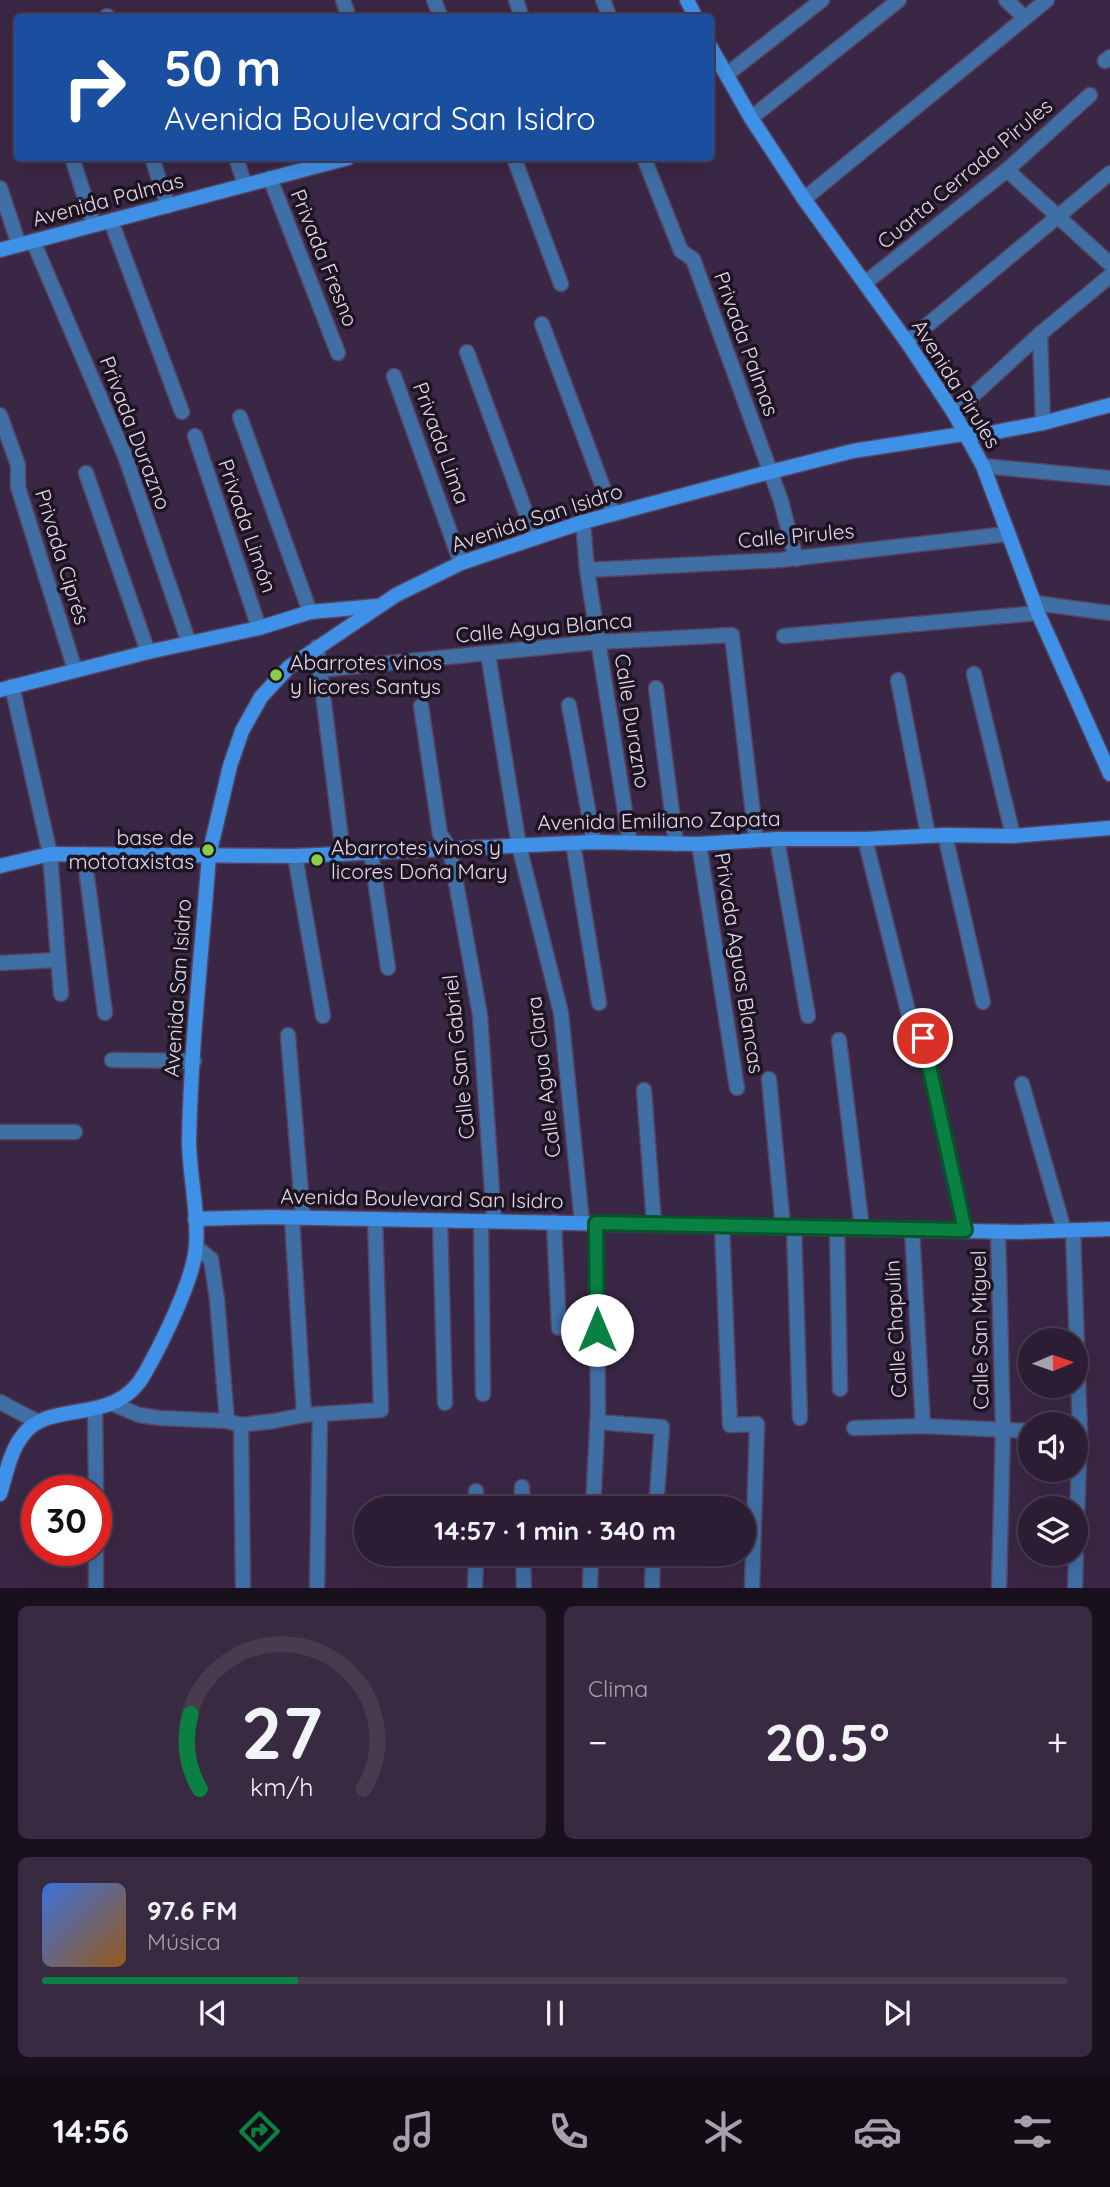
<!DOCTYPE html>
<html lang="es">
<head>
<meta charset="utf-8">
<style>
	body { margin:0; font-family:Quicksand,sans-serif; background:#382a40; color:#f1f3f6; height:100vh; display:flex; flex-direction:column; font-size:26px; white-space:nowrap }
	* { box-sizing:border-box; margin:0 }
	p { font-size:23px; color:#a6a2ac }
	.icon { flex:none; width:38px; height:38px; fill:none; stroke:currentColor; stroke-width:2; stroke-linecap:round; stroke-linejoin:round }
	.map { position:relative; height:1588px; overflow:hidden }
	.panel { display:flex; flex-direction:column; gap:18px; padding:18px; background:#18101d; flex:1 }
	.panel>* { flex:none }
	.banner { position:absolute; left:14px; top:14px; width:700px; height:147px; border-radius:7px; box-shadow:0 7px 28px #0002,0 0 0 2px #483b4f; background:#1a4fa0; color:#fff; overflow:hidden }
	.needle { width:46px; rotate:88deg }
	.buttons { position:absolute; left:1018px; top:1328px; display:grid; gap:14px }
	.buttons a { display:grid; place-items:center; width:70px; height:70px; border-radius:50%; background:#2c1d34; box-shadow:0 7px 28px #0002,0 0 0 2px #483b4f; font-size:35px }
	.speed { position:absolute; left:21px; top:1475px; display:flex; gap:14px; font-size:35px; font-weight:700; text-align:center }
	.speed>* { display:grid; place-content:center; width:91px; height:91px; border-radius:50%; background:#2c1d34; box-shadow:0 7px 28px #0002,0 0 0 2px #483b4f; line-height:1 }
	.speed .limit { border:10px solid #d22; background:#fff; color:#111 }
	.pin { position:absolute; display:grid; place-items:center; width:60px; height:60px; color:#fff; margin:-30px; border:4px solid #fff; border-radius:50%; box-shadow:0 2px 7px #0007 }
	.me { position:absolute; width:77px; margin:-38px; rotate:0deg; stroke-linejoin:round; filter:drop-shadow(0 0 5px #0008) }
	.turn { display:flex; align-items:center; gap:24px; height:147px; padding:0 35px; font-size:32px }
	.turn .icon { width:91px; height:91px; stroke-width:2.5 }
	.turn b { display:block; font-size:49px; line-height:60px }
	.big { font-size:52px; font-weight:700; line-height:1.1 }
	.panel .card { flex:1; display:flex; flex-direction:column; justify-content:center; gap:10px; min-width:0; padding:0 24px; border-radius:10px; background:#382a40 }
	.panel .dial { align-items:center; gap:0 }
	.dial svg { height:182px; overflow:visible; fill:none; stroke:#483b4f; stroke-width:7; stroke-linecap:round; text-anchor:middle }
	.dial text { fill:#f1f3f6; stroke:none }
	.song { display:flex; align-items:center; gap:21px }
	.cover { width:84px; height:84px; border-radius:10px; background:linear-gradient(135deg,hsl(220 70% 55%),hsl(30 70% 35%)) }
	.played { height:7px; border-radius:4px; background:linear-gradient(90deg,#0b8043 25%,#483b4f 25%) }
	.keys { display:flex; justify-content:space-around; direction:ltr }
	.heat { display:flex; justify-content:space-between; align-items:center; font-size:38px; direction:ltr }
	.panel .tiles { flex:1; display:grid; gap:18px; grid-template-columns:1fr 1fr }
	.card:last-child { grid-column:span 2 }
	.trip { position:absolute; left:354px; top:1496px; width:402px; height:70px; border-radius:35px; background:#2c1d34; box-shadow:0 7px 28px #0002,0 0 0 2px #483b4f; font-weight:700; line-height:70px; text-align:center }
	.menu { display:flex; height:112px; justify-content:space-around; align-items:center; background:#120c15; color:#a6a2ac }
	.menu .icon { width:49px; height:49px }
	.menu .on { color:#0b8043 }
	.menu b { font-size:32px; color:#f1f3f6 }
	.map>svg:first-child { display:block }
</style>
</head>
<body>
<div class="map">
<svg width="1110" height="1589" viewBox="0 0 1110 1589">
	<rect width="100%" height="100%" fill="#3a2745"/>
	<g fill="none" stroke-linecap="round" stroke-linejoin="round">
		<defs>
			<g id="minor">
				<path d="M 343,0 L 349,18"/>
				<path d="M 434,0 L 441,18"/>
				<path d="M 516,0 L 522,18"/>
				<path d="M 603,0 L 610,18"/>
				<path d="M 1006,0 L 1024,17"/>
				<path d="M 107,16 L 108,18"/>
				<path d="M 1105,61 L 1110,57"/>
				<path d="M 726,75 L 822,0"/>
				<path d="M 751,118 L 899,0"/>
				<path d="M 72,158 L 94,225"/>
				<path d="M 152,158 L 168,206"/>
				<path d="M 236,158 L 245,185"/>
				<path d="M 514,158 L 561,284"/>
				<path d="M 644,158 L 681,251 L 693,259 L 781,501 L 796,559"/>
				<path d="M 1007,170 L 1110,264"/>
				<path d="M 270,178 L 338,353"/>
				<path d="M 0,188 L 19,245"/>
				<path d="M 804,199 L 1047,0"/>
				<path d="M 111,221 L 182,412"/>
				<path d="M 33,241 L 125,456 L 189,643"/>
				<path d="M 865,283 L 1007,170 L 1090,95"/>
				<path d="M 542,324 L 613,514"/>
				<path d="M 1040,334 L 1043,423"/>
				<path d="M 907,342 L 1110,173"/>
				<path d="M 467,352 L 535,538"/>
				<path d="M 394,376 L 461,563"/>
				<path d="M 954,413 L 1040,334 L 1110,276"/>
				<path d="M 0,415 L 18,465 L 18,487 L 75,670"/>
				<path d="M 240,417 L 310,612"/>
				<path d="M 195,436 L 259,628"/>
				<path d="M 983,466 L 1110,478"/>
				<path d="M 86,473 L 148,652"/>
				<path d="M 583,522 L 587,570 L 630,843"/>
				<path d="M 587,570 L 780,560 L 1008,534"/>
				<path d="M 1035,603 L 1110,613"/>
				<path d="M 784,636 L 1038,613"/>
				<path d="M 317,647 L 343,854"/>
				<path d="M 488,654 L 519,846 L 561,1013 L 582,1223"/>
				<path d="M 319,670 L 598,642 L 732,635 L 756,840"/>
				<path d="M 974,674 L 1013,836"/>
				<path d="M 898,680 L 928,835"/>
				<path d="M 12,686 L 50,854 L 61,994"/>
				<path d="M 656,688 L 676,844"/>
				<path d="M 569,705 L 594,842"/>
				<path d="M 421,706 L 440,834 L 450,849 L 480,1015 L 494,1221"/>
				<path d="M 945,835 L 983,1002"/>
				<path d="M 777,839 L 808,1016"/>
				<path d="M 865,839 L 911,1023 L 923,1038 L 965,1230"/>
				<path d="M 573,843 L 599,1003"/>
				<path d="M 699,844 L 737,1088"/>
				<path d="M 371,853 L 388,968"/>
				<path d="M 84,854 L 105,1013"/>
				<path d="M 295,856 L 323,1016"/>
				<path d="M 0,963 L 58,960"/>
				<path d="M 288,1035 L 303,1218"/>
				<path d="M 839,1040 L 862,1229"/>
				<path d="M 112,1060 L 194,1061"/>
				<path d="M 769,1079 L 783,1227"/>
				<path d="M 1022,1084 L 1064,1230"/>
				<path d="M 644,1090 L 654,1224"/>
				<path d="M 0,1132 L 75,1132"/>
				<path d="M 292,1218 L 304,1415"/>
				<path d="M 440,1220 L 445,1403"/>
				<path d="M 481,1221 L 483,1394"/>
				<path d="M 554,1222 L 559,1328"/>
				<path d="M 722,1225 L 730,1425 L 757,1424 L 752,1589"/>
				<path d="M 794,1227 L 800,1418"/>
				<path d="M 837,1228 L 840,1389"/>
				<path d="M 912,1229 L 923,1426"/>
				<path d="M 1073,1230 L 1080,1433 L 1076,1545"/>
				<path d="M 998,1231 L 1003,1429 L 999,1589"/>
				<path d="M 196,1247 L 211,1259 L 217,1299 L 227,1421"/>
				<path d="M 0,1402 L 36,1421"/>
				<path d="M 113,1404 L 139,1415 L 160,1418 L 227,1421 L 241,1425 L 274,1421 L 304,1415 L 381,1410 L 375,1219"/>
				<path d="M 95,1409 L 96,1491"/>
				<path d="M 597,1422 L 662,1427 L 656,1508"/>
				<path d="M 241,1425 L 243,1589"/>
				<path d="M 854,1428 L 923,1426 L 1031,1431"/>
				<path d="M 522,1487 L 522,1508"/>
				<path d="M 476,1508 L 476,1491"/>
				<path d="M 593,1508 L 598,1410 L 596,1223"/>
				<path d="M 96,1550 L 96,1589"/>
				<path d="M 523,1554 L 524,1589"/>
				<path d="M 317,1589 L 320,1414"/>
				<path d="M 475,1589 L 476,1554"/>
				<path d="M 590,1589 L 591,1554"/>
				<path d="M 652,1589 L 653,1554"/>
				<path d="M 1075,1589 L 1076,1554"/>
			</g>
			<g id="secondary">
				<path d="M 687,0 L 696,18"/>
				<path d="M 710,46 L 751,118 L 804,199 L 907,342 L 954,413 L 983,466 L 1038,613 L 1110,774"/>
				<path d="M 0,250 L 348,158"/>
				<path d="M 0,690 L 148,652 L 259,628 L 310,612 L 377,606"/>
				<path d="M 0,866 L 50,854 L 295,856 L 594,842 L 699,844 L 777,839 L 865,839 L 945,835 L 1013,836 L 1110,828"/>
				<path d="M 195,1219 L 268,1217 L 1019,1232 L 1110,1229"/>
				<path d="M 0,1494 C 6,1475 10,1451 23,1435 C 50,1398 115,1428 145,1373 C 162,1343 194,1279 196,1246 C 199,1211 189,1175 189,1140 C 191,1045 202,950 209,855 L 230,766 L 242,731 L 261,697 L 289,667 L 396,595 L 461,563 L 535,538 L 583,522 L 770,472 L 853,451 L 963,434 L 985,434 L 1043,423 L 1110,405"/>
			</g>
		</defs>
		<use href="#minor" stroke="#554360" stroke-width="17"/>
		<use href="#secondary" stroke="#554360" stroke-width="17"/>
		<use href="#minor" stroke="#3f6fa5" stroke-width="14"/>
		<use href="#secondary" stroke="#3f91e7" stroke-width="14"/>
	</g>
	<g fill="none" stroke-linecap="round" stroke-linejoin="round">
		<defs>
			<path id="route" d="M 597,1330 L 596,1223 L 965,1230 L 923,1038"/>
		</defs>
		<use href="#route" stroke="#07532c" stroke-width="18"/>
		<use href="#route" stroke="#0b8043" stroke-width="12"/>
	</g>
	<g fill="#8ace48" stroke="#1d1422" stroke-width="2.5">
		<circle cx="276" cy="675" r="7"/>
		<circle cx="208" cy="850" r="7"/>
		<circle cx="317" cy="860" r="7"/>
	</g>
	<g text-anchor="middle" stroke-width="7" stroke-linejoin="round" paint-order="stroke">
		<g font-size="21" fill="#e4d8eb" stroke="#1d1422">
			<text transform="translate(965 174) rotate(-40)" y="7">Cuarta Cerrada Pirules</text>
			<text transform="translate(108 200) rotate(-15)" y="7">Avenida Palmas</text>
			<text transform="translate(324 258) rotate(68)" y="7">Privada Fresno</text>
			<text transform="translate(746 344) rotate(70)" y="7">Privada Palmas</text>
			<text transform="translate(956 384) rotate(58)" y="7">Avenida Pirules</text>
			<text transform="translate(135 433) rotate(69)" y="7">Privada Durazno</text>
			<text transform="translate(441 443) rotate(70)" y="7">Privada Lima</text>
			<text transform="translate(537 518) rotate(-18)" y="7">Avenida San Isidro</text>
			<text transform="translate(247 526) rotate(71)" y="7">Privada Limón</text>
			<text transform="translate(796 536) rotate(-5)" y="7">Calle Pirules</text>
			<text transform="translate(62 557) rotate(73)" y="7">Privada Ciprés</text>
			<text transform="translate(544 628) rotate(-5)" y="7">Calle Agua Blanca</text>
			<text transform="translate(632 721) rotate(81)" y="7">Calle Durazno</text>
			<text transform="translate(659 821) rotate(-1)" y="7">Avenida Emiliano Zapata</text>
			<text transform="translate(739 963) rotate(81)" y="7">Privada Aguas Blancas</text>
			<text transform="translate(178 988) rotate(-86)" y="7">Avenida San Isidro</text>
			<text transform="translate(459 1057) rotate(-96)" y="7">Calle San Gabriel</text>
			<text transform="translate(544 1077) rotate(-97)" y="7">Calle Agua Clara</text>
			<text transform="translate(422 1199) rotate(1)" y="7">Avenida Boulevard San Isidro</text>
			<text transform="translate(896 1329) rotate(-93)" y="7">Calle Chapulín</text>
			<text transform="translate(980 1330) rotate(-91)" y="7">Calle San Miguel</text>
		</g>
		<g font-size="21" fill="#e4d8eb" stroke="#1d1422" text-anchor="start">
			<text x="290" y="670">Abarrotes vinos<tspan x="290" dy="24">y licores Santys</tspan></text>
			<text x="194" y="845" text-anchor="end">base de<tspan x="194" dy="24">mototaxistas</tspan></text>
			<text x="331" y="855">Abarrotes vinos y<tspan x="331" dy="24">licores Doña Mary</tspan></text>
		</g>
	</g>
</svg>
<div class="buttons">
<a><svg class="needle" viewBox="-14 -14 28 28"><path d="M0-13l5 13h-10z" fill="#e53935"/><path d="M0 13l5-13h-10z" fill="#a6a2ac"/></svg></a>
<a><svg class="icon" aria-label="sound" viewBox="0 0 24 24"><path d="M4 9h4l5-4v14l-5-4H4zM17 9q2 3 0 6"/></svg></a>
<a><svg class="icon" aria-label="layers" viewBox="0 0 24 24"><path d="M12 4l9 5-9 5-9-5zM3 14l9 5 9-5"/></svg></a>
</div>
<div class="speed"><div class="limit">30</div></div>
<div class="pin" style="left:923px;top:1038px;background:#d93025"><svg class="icon" aria-label="arrive" viewBox="0 0 24 24"><path d="M6 21V4h12l-3 4 3 4H6"/></svg></div>
<svg class="me" style="left:597px;top:1330px" viewBox="-20 -20 40 40"><circle r="19" fill="#fff"/><path d="M0-13L10 11 0 6-10 11z" fill="#0b8043"/></svg>
<div class="trip">14:57 · 1 min · 340 m</div>
<div class="banner">
<div class="turn"><svg class="icon" aria-label="right" viewBox="0 0 24 24"><path d="M7 20v-9h11M14 6l5 5-5 5"/></svg><div><b>50 m</b>Avenida Boulevard San Isidro</div></div>
</div>
</div>
<section class="panel">
<div class="tiles">
<div class="card dial"><svg viewBox="0 0 100 80">
<path d="M14 69A42 42 0 1 1 86 69"/>
<path d="M14 69A42 42 0 0 1 10 36" stroke="#0b8043"/>
<text x="50" y="56" font-size="32" font-weight="700">27</text>
<text x="50" y="72" font-size="11">km/h</text>
</svg></div>
<div class="card"><p>Clima</p>
<div class="heat"><a>−</a><b class="big">20.5°</b><a>+</a></div>
</div>
<div class="card">
<div class="song"><i class="cover"></i><div><b>97.6 FM</b><p>Música</p></div></div>
<div class="played"></div>
<div class="keys"><svg class="icon" aria-label="previous" viewBox="0 0 24 24"><path d="M18 5L8 12l10 7zM5 5v14"/></svg><svg class="icon" aria-label="pause" viewBox="0 0 24 24"><path d="M8 5v14M16 5v14"/></svg><svg class="icon" aria-label="next" viewBox="0 0 24 24"><path d="M6 5l10 7-10 7zM19 5v14"/></svg></div>
</div>
</div>
</section>
<nav class="menu">
<b>14:56</b>
<svg class="icon on" aria-label="directions" viewBox="0 0 24 24"><path d="M12 3l9 9-9 9-9-9zM9 14v-3h6M13 9l2 2-2 2"/></svg>
<svg class="icon" aria-label="music" viewBox="0 0 24 24"><path d="M9 18V5l10-2v13"/><circle cx="6" cy="18" r="3"/><circle cx="16" cy="16" r="3"/></svg>
<svg class="icon" aria-label="phone" viewBox="0 0 24 24"><path d="M5 4h4l2 5-3 2q2 4 5 5l2-3 5 2v4C11 20 4 13 5 4z"/></svg>
<svg class="icon" aria-label="climate" viewBox="0 0 24 24"><path d="M12 3v18M4 7l16 10M4 17L20 7"/></svg>
<svg class="icon" aria-label="car" viewBox="0 0 24 24"><path d="M5 17H2v-5l4-1 3-4h7l3 4 3 1v5h-3M9 17h6M6 11h13"/><circle cx="7" cy="17" r="2"/><circle cx="17" cy="17" r="2"/></svg>
<svg class="icon" aria-label="filters" viewBox="0 0 24 24"><path d="M4 7h16M4 17h16"/><circle cx="9" cy="7" r="2"/><circle cx="15" cy="17" r="2"/></svg>
</nav>
</body>
</html>
